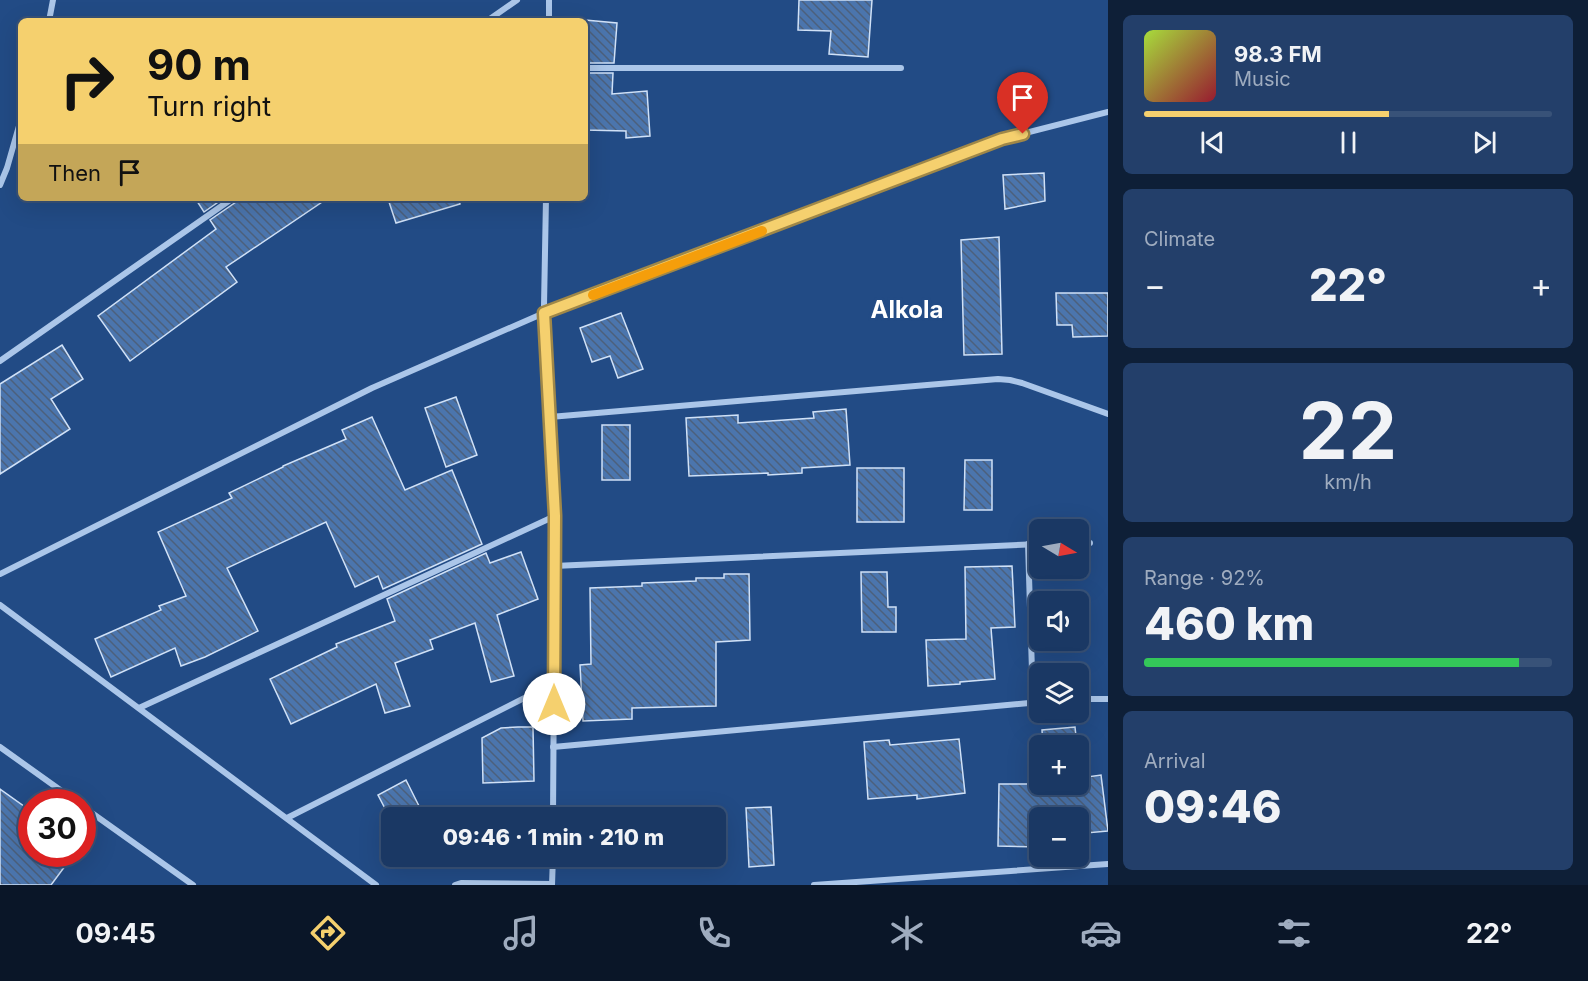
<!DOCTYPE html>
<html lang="en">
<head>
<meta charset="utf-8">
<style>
	body { margin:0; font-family:Inter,sans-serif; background:#233f6a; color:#f1f3f6; height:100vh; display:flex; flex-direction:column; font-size:22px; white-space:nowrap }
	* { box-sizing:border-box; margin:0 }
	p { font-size:20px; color:#9facbf }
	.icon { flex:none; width:33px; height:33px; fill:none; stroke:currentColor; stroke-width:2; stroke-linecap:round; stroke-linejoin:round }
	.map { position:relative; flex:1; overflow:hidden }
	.drawer { display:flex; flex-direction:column; gap:15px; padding:15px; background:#0e1f37; width:480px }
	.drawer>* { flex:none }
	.hud { position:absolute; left:18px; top:18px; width:570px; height:183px; border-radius:9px; box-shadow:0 6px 24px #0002,0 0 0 2px #385278; background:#f5d06e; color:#111; overflow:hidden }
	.needle { width:39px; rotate:100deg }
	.fabs { position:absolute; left:1029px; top:519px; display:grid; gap:12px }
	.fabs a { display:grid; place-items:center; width:60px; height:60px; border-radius:9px; background:#1a3864; box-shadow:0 6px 24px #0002,0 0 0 2px #385278; font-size:30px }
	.speed { position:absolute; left:18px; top:789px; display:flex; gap:12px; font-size:30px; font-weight:700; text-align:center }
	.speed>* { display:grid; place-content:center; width:78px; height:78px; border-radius:50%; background:#1a3864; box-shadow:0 6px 24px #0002,0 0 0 2px #385278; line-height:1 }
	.speed .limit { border:9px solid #d22; background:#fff; color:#111 }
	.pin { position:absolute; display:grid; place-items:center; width:51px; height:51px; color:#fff; margin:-62px -26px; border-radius:50% 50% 50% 0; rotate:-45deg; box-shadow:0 0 6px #0007 }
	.pin .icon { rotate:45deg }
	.me { position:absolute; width:66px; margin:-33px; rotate:0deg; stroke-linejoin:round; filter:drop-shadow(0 0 4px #0008) }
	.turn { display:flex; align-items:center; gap:21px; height:126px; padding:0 30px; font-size:27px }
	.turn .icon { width:78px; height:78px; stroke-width:2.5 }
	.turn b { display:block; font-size:42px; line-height:51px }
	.then { display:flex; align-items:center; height:57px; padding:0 30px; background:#0003; gap:12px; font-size:22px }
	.big { font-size:45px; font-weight:800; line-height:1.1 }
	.drawer .card { flex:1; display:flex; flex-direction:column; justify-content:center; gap:9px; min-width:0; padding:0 21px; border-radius:9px; background:#233f6a }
	.drawer .dial { align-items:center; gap:0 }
	.dial b { font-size:78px; line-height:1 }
	.song { display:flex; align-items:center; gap:18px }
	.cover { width:72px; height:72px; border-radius:9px; background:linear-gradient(135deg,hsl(80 70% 55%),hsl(350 70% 35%)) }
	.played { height:6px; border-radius:3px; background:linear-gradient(90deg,#f5d06e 60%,#385278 60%) }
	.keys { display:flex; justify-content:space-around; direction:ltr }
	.heat { display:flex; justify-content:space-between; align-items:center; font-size:33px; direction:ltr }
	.charge { height:9px; border-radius:4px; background:linear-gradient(90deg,#34c759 92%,#385278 0) }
	.trip { position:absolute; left:381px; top:807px; width:345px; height:60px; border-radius:9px; background:#1a3864; box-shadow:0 6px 24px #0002,0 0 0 2px #385278; font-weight:800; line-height:60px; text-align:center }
	.dock { display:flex; height:96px; justify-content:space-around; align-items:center; background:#0a1628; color:#9facbf }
	.dock .icon { width:42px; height:42px }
	.dock .current { color:#f5d06e }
	.dock b { font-size:27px; color:#f1f3f6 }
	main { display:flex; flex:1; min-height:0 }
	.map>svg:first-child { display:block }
</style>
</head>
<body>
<main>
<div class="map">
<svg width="1108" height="885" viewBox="0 0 1108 885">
	<defs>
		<pattern id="building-back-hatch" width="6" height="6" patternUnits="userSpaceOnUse" patternTransform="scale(1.5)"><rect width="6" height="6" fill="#4b75ad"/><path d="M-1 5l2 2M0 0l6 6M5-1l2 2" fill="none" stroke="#4c607c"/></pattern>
	</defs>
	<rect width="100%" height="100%" fill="#224b85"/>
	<g fill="url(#building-back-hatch)" stroke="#d0e1f7" stroke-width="1.5">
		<path d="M 799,0 L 872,0 L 868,57 L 829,54 L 831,31 L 798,30 Z"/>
		<path d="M 585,20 L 617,23 L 614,63 L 585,63 Z"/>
		<path d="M 585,73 L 613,73 L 612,94 L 647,91 L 650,136 L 626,138 L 626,131 L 585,130 Z"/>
		<path d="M 1044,173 L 1045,201 L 1005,209 L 1003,175 Z"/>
		<path d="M 195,198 L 224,198 L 204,212 Z"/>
		<path d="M 238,198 L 328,198 L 226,267 L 237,282 L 130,361 L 98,316 L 216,229 L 210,220 L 236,202 Z"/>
		<path d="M 402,198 L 459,198 L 460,204 L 396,223 L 389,202 Z"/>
		<path d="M 999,237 L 1002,354 L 964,355 L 961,240 Z"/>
		<path d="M 1056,293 L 1108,293 L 1108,336 L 1073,337 L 1072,325 L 1057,325 Z"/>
		<path d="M 621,313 L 643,369 L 618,378 L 610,356 L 592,362 L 580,328 Z"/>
		<path d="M 62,345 L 83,379 L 51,399 L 70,429 L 0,474 L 0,384 Z"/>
		<path d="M 456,397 L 477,455 L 446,467 L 425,408 Z"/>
		<path d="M 846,409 L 850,465 L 802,468 L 802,473 L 768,475 L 768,473 L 689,476 L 686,418 L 738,415 L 738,423 L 814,418 L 813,412 Z"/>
		<path d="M 372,417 L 405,490 L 452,470 L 482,544 L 383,589 L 378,576 L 355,587 L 326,522 L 227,568 L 258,631 L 205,657 L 181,666 L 175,648 L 111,677 L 95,639 L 161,610 L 159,606 L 186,596 L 158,532 L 232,498 L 229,493 L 283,467 L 283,466 L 346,439 L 342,430 Z"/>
		<rect x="602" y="425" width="28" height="55"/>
		<path d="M 965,460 L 992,460 L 992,510 L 964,510 Z"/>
		<rect x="857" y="468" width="47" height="54"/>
		<path d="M 521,552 L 538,599 L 497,615 L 514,676 L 491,682 L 475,623 L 430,640 L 433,649 L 395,663 L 410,706 L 385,713 L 376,684 L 291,724 L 270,679 L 337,647 L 336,644 L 395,621 L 387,599 L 486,553 L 490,563 Z"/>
		<path d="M 1012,566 L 1015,627 L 991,628 L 995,679 L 960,682 L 960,684 L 928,686 L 926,640 L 966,639 L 965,567 Z"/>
		<path d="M 861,572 L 887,572 L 888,607 L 896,607 L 896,632 L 862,632 Z"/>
		<path d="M 724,574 L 749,574 L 750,640 L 716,642 L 716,706 L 632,708 L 632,719 L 583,721 L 580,665 L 591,664 L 590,588 L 642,586 L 642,583 L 696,581 L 696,578 L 724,578 Z"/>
		<path d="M 518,727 L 533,727 L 534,781 L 483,783 L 482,738 L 501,728 Z"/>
		<path d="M 1075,727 L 1077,746 L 1043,746 L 1042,730 Z"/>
		<path d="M 959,739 L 965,793 L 917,799 L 917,795 L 868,799 L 864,742 L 889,740 L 890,745 Z"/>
		<path d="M 1078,763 L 1080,778 L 1101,775 L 1108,831 L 1086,833 L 1083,811 L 1040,811 L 1040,847 L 998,846 L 999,784 L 1078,784 Z"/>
		<path d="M 406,780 L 425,818 L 390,818 L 378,795 Z"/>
		<path d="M 0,789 L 32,812 L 32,854 L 74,854 L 51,885 L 0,885 Z"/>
		<path d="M 771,807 L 774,865 L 749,867 L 746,808 Z"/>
	</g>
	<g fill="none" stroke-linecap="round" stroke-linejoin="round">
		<g stroke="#abc6e9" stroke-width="6">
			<path d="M 49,21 L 53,0"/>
			<path d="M 487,21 L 517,0"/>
			<path d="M 549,21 L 549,0"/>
			<path d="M 585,68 L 901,68"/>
			<path d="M 0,185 L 7,168 L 21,119"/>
			<path d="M 546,198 L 544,306 L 555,516 L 553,818"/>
			<path d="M 0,361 L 233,198"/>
			<path d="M 550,417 L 998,379 L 1010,380 L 1022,383 L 1108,414"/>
			<path d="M 1078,543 L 1090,543"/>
			<path d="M 1028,544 L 1033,703"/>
			<path d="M 554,566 L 1040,544"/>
			<path d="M 0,574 L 372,388 L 544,313 L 1002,139 L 1108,112"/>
			<path d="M 0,605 L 376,885"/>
			<path d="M 1078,699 L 1108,699"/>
			<path d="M 139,708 L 555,516"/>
			<path d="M 0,747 L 77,802"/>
			<path d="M 553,747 L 1040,702"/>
			<path d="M 82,806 L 193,885"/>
			<path d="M 287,818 L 554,683"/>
			<path d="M 455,885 L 461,883 L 552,884"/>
			<path d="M 552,885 L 553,856"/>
			<path d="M 814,885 L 1108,864"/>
		</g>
	</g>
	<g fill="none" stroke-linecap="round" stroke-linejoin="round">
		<defs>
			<path id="route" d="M 554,704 L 555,516 L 544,313 L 1002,139 L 1023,134"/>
		</defs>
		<use href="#route" stroke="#9f8748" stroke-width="15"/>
		<use href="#route" stroke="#f5d06e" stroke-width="10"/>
		<path stroke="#f59e0b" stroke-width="10" d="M 593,295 L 762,231"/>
	</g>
	<g text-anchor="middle" stroke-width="6" stroke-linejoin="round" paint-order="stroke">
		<g font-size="24" font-weight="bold" fill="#fff" stroke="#224b85">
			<text x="907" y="318">Alkola</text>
		</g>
	</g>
</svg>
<div class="fabs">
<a><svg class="needle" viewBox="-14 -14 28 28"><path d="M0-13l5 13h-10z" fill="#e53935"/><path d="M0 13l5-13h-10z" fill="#9facbf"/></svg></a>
<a><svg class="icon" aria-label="sound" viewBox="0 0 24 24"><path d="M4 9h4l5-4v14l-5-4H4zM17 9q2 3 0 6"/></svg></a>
<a><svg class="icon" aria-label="layers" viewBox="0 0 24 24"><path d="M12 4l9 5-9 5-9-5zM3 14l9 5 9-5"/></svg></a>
<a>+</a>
<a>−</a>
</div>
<div class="speed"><div class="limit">30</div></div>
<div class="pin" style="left:1023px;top:134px;background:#d93025"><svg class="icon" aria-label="arrive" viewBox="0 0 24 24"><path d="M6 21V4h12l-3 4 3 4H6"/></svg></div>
<svg class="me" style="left:554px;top:704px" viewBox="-20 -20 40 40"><circle r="19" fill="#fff"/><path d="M0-13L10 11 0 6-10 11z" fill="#f5d06e"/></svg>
<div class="trip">09:46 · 1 min · 210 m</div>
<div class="hud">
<div class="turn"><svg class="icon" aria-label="right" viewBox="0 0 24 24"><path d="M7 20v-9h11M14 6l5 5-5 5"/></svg><div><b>90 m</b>Turn right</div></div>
<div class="then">Then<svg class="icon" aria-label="arrive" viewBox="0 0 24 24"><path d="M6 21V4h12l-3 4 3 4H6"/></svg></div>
</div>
</div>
<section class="drawer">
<div class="card">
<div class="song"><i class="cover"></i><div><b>98.3 FM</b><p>Music</p></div></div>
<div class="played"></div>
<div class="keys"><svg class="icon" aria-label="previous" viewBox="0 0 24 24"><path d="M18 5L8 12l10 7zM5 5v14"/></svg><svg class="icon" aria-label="pause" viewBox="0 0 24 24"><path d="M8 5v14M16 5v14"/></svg><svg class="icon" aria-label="next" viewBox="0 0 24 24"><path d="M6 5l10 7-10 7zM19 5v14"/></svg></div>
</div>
<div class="card"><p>Climate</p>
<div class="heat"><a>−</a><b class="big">22°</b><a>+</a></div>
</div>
<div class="card dial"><b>22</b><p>km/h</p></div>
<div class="card"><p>Range · 92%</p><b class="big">460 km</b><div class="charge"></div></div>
<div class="card"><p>Arrival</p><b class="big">09:46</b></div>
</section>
</main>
<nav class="dock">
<b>09:45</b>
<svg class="icon current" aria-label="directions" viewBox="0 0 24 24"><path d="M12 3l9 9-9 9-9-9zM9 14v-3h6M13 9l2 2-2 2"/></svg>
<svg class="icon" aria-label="music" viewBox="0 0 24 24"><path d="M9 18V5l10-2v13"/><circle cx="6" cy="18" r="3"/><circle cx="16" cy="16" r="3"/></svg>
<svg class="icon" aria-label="phone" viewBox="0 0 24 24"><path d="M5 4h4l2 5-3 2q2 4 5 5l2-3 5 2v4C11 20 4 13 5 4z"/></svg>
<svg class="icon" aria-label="climate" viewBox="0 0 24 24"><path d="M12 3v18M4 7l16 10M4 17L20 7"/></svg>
<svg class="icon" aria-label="car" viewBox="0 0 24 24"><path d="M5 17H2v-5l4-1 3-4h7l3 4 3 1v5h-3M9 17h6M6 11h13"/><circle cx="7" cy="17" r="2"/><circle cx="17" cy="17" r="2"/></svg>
<svg class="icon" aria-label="filters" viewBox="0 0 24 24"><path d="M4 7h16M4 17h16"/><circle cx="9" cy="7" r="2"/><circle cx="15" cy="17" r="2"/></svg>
<b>22°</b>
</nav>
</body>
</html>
